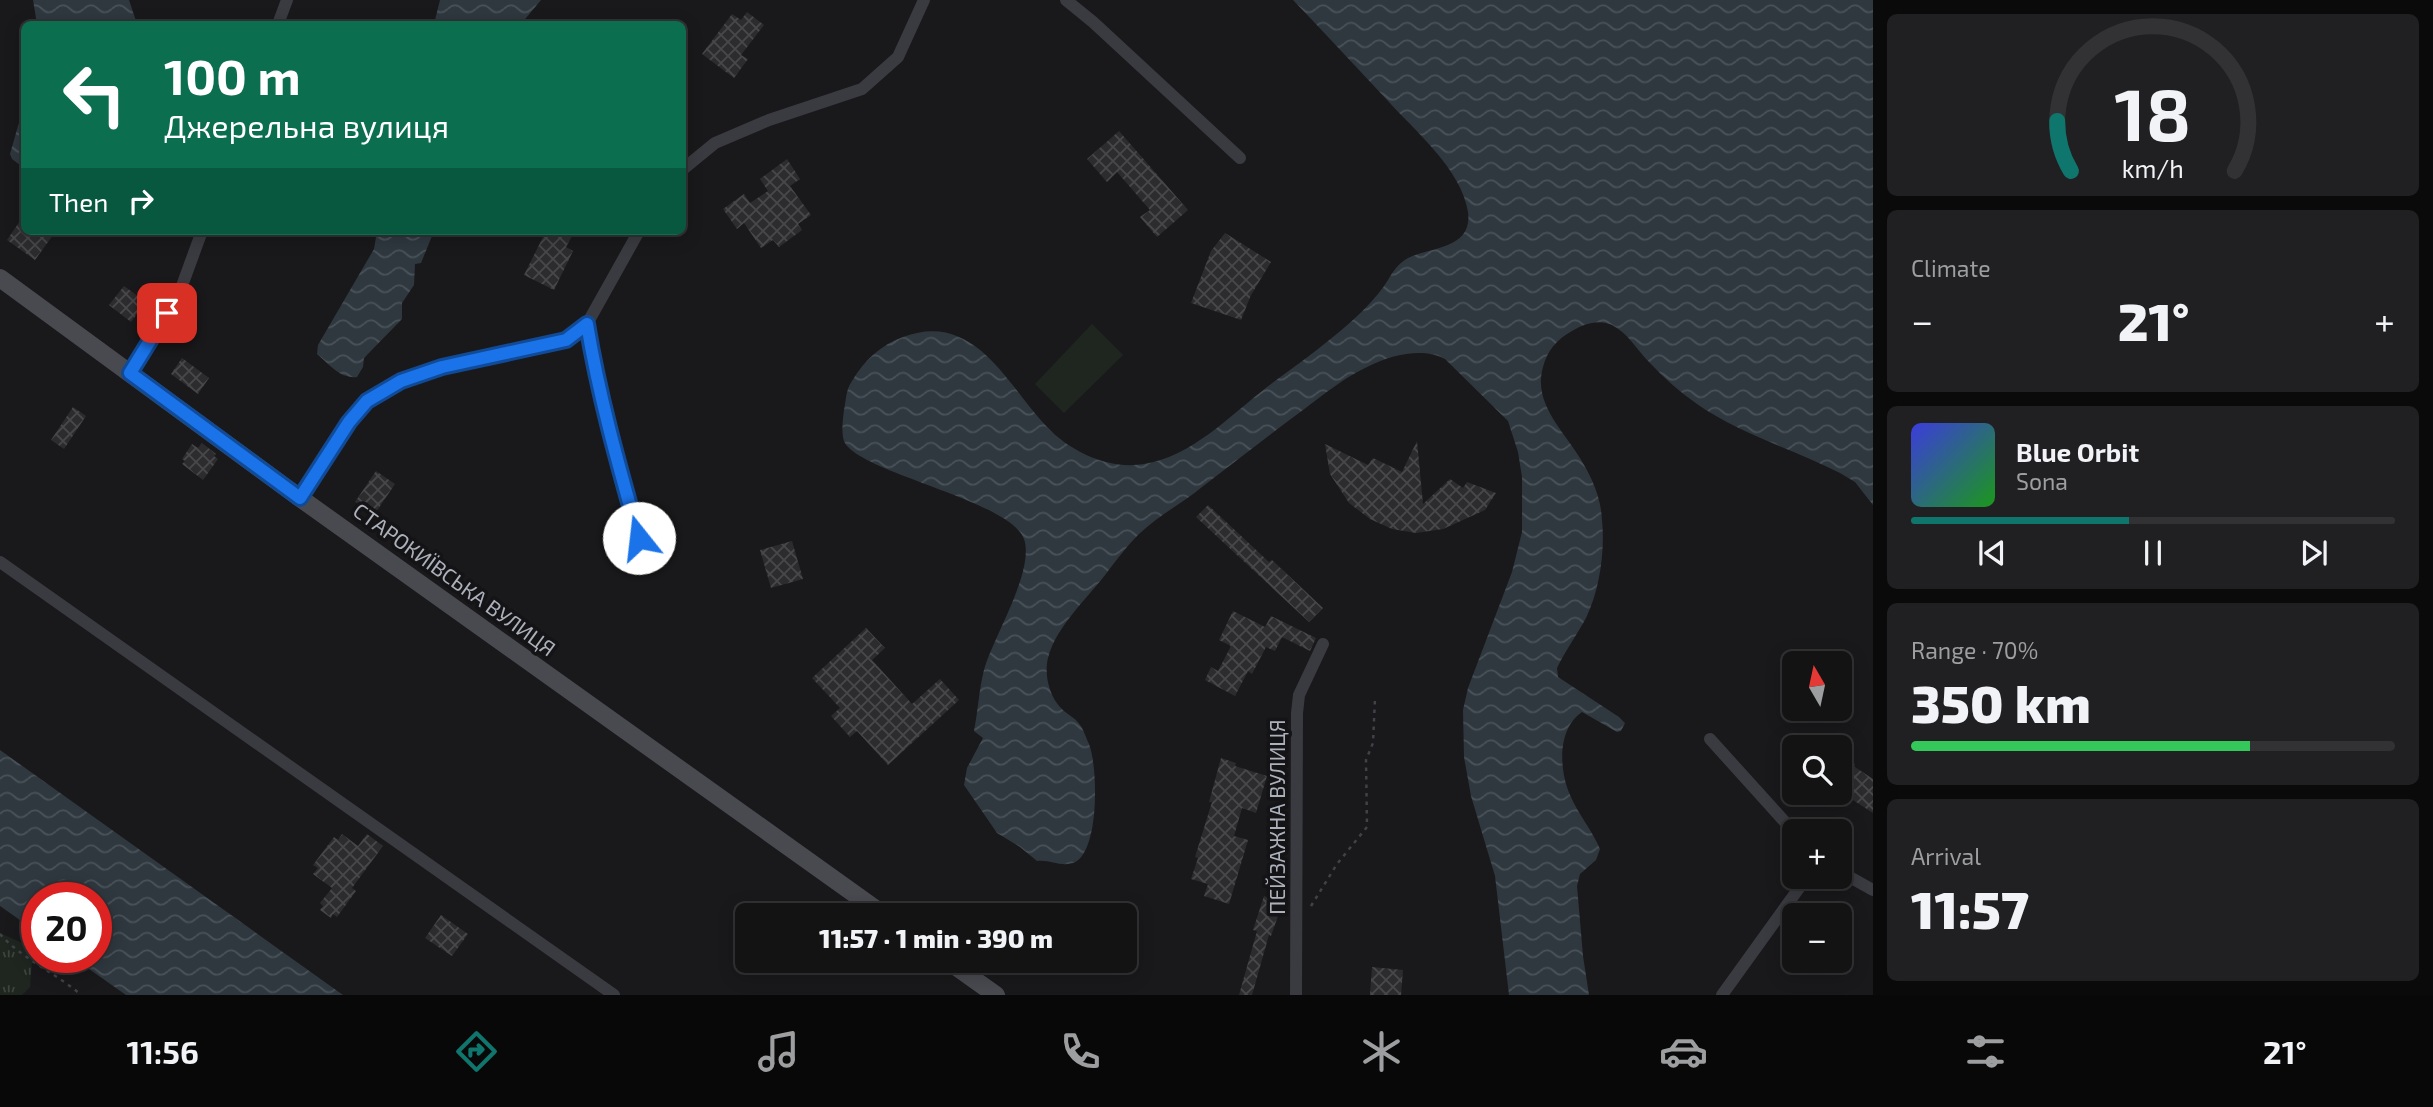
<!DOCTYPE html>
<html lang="en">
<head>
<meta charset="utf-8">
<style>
	body { margin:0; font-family:"Exo 2",sans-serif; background:#202022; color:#f1f3f6; height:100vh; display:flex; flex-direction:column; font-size:26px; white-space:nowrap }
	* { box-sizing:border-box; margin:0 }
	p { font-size:23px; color:#9d9ea0 }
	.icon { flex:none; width:38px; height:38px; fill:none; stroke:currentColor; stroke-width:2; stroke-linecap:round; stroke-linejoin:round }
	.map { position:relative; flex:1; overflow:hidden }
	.side { display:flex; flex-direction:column; gap:14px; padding:14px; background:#0a0a0b; width:560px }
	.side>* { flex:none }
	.guide { position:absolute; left:21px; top:21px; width:665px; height:214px; border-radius:10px; box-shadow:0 4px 18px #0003,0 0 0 2px #323234; background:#0b6e4f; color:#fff; overflow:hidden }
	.needle { width:46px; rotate:351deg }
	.tools { position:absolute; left:1782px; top:651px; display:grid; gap:14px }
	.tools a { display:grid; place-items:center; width:70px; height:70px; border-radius:10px; background:#131314; box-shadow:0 4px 18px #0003,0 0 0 2px #323234; font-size:35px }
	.speed { position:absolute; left:21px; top:882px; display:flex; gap:14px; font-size:35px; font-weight:700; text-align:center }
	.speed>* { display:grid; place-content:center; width:91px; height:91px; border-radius:50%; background:#131314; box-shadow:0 4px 18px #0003,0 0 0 2px #323234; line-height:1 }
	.speed .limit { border:10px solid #d22; background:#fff; color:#111 }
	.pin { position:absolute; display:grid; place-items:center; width:60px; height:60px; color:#fff; margin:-30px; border-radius:14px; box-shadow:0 4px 10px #0006 }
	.me { position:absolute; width:77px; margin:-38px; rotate:344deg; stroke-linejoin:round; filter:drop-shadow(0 0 5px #0008) }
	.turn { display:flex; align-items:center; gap:24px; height:147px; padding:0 28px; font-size:32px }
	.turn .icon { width:91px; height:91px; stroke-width:2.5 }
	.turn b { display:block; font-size:49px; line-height:60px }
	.then { display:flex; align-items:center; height:66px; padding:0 28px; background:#0003; gap:14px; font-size:26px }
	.big { font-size:52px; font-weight:800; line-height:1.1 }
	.side .widget { flex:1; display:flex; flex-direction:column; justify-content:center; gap:10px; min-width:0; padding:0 24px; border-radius:10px; background:#202022 }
	.side .dial { align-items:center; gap:0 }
	.dial svg { height:182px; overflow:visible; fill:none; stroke:#323234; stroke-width:7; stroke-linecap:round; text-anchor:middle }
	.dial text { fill:#f1f3f6; stroke:none }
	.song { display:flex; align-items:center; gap:21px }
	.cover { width:84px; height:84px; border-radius:10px; background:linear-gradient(135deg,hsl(240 70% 55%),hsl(120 70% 35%)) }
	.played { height:7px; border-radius:4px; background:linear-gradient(90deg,#0f766e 45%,#323234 45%) }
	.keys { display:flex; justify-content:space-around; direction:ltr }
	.heat { display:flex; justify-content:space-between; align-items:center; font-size:38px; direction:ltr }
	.charge { height:10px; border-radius:5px; background:linear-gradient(90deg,#34c759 70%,#323234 0) }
	.trip { position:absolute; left:735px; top:903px; width:402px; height:70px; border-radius:10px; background:#131314; box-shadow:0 4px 18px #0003,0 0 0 2px #323234; font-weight:800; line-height:70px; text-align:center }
	.dock { display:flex; height:112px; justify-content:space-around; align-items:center; background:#080808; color:#9d9ea0 }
	.dock .icon { width:49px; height:49px }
	.dock .active { color:#0f766e }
	.dock b { font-size:32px; color:#f1f3f6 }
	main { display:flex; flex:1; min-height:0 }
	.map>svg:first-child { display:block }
</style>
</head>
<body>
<main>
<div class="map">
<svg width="1873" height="995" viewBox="0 0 1873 995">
	<defs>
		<pattern id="grass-tufts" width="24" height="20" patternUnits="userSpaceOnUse" patternTransform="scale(1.75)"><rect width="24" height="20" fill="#1f2620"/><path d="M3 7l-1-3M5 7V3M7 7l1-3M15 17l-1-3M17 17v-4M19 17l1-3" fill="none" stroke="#3d433e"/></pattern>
		<pattern id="water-waves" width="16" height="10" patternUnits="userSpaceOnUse" patternTransform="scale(1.75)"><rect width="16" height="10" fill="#2f383f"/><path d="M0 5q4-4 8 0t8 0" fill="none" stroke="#4a5259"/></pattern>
		<pattern id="building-cross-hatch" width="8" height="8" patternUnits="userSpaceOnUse" patternTransform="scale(1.75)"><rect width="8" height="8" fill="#2c2c2f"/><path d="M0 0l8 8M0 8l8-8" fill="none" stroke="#48484b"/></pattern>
	</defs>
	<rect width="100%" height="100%" fill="#19191b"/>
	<path fill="url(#grass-tufts)" d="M 0,933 L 33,948 L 30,987 L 22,995 L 0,995 Z"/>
	<path fill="#1f2620" d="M 1092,324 L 1123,355 L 1064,413 L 1035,384 Z"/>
	<g fill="url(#water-waves)">
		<path d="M 33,0 L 129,0 L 137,24 L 37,24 Z"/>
		<path d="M 440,0 L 541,0 L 521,24 L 434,24 Z"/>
		<path d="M 1293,0 L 1873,0 L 1873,505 L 1855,482 L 1840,473 C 1793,449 1740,434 1697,404 C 1680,392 1663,377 1649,362 C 1637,350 1628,333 1612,325 C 1598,319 1584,324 1572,331 C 1557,339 1547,351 1543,367 C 1532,406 1567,433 1584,465 C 1594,482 1601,500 1602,520 C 1605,551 1600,589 1586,618 C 1577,635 1565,651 1557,668 L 1558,677 L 1619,717 L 1625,723 L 1621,731 L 1617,732 L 1582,712 C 1557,729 1559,770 1570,795 C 1578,814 1592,830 1600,849 L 1596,860 L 1580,874 L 1577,886 L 1583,956 L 1589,995 L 1509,995 L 1495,876 L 1471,796 L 1464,757 L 1463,710 L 1468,688 L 1512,572 L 1522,532 L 1522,477 L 1518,452 L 1508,421 L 1445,359 C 1423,347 1391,355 1369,366 C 1345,377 1324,394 1303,410 C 1269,435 1236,461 1202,487 C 1181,504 1158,516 1139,534 C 1127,546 1118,558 1108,571 C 1089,597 1056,626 1048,658 C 1044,674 1049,695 1060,707 C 1066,714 1075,717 1080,725 C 1084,730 1086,738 1089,744 C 1098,766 1100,854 1073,863 C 1060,867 1049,859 1037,861 L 1020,847 L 997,833 L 964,785 L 967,768 L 983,738 L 974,731 C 978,711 979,689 984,670 C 993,637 1035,571 1024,539 C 1010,500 856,472 844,441 C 841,432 843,419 844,410 C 846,400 846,389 852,381 C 864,360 881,345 903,337 C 975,310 1007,385 1047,427 C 1071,452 1109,470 1144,464 C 1191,457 1231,415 1267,387 C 1303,360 1365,318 1388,280 C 1393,271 1399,263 1408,258 C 1431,247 1473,249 1468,212 C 1462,170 1415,131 1388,101 C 1356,67 1325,33 1293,0 Z"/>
		<path d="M 24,105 L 24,168 L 12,159 L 10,154 Z"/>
		<path d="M 377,231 L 434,231 L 421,263 L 415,264 L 414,285 L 402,303 L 402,319 L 364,358 L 363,367 L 357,377 C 340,379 329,364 317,354 L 318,345 L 374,249 Z"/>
		<path d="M 0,750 L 343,995 L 126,995 L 72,957 L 96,957 L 96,898 L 37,898 L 37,932 L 0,906 Z"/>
	</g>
	<g fill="url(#building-cross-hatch)">
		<path d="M 747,12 L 764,25 L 741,55 L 748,59 L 734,78 L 702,54 L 732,14 L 741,20 Z"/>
		<path d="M 1119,131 L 1188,210 L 1157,237 L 1140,217 L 1150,210 L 1117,172 L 1107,182 L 1087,159 Z"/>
		<path d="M 787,159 L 800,179 L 790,186 L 811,215 L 798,224 L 802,230 L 779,247 L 773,240 L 761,248 L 744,223 L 737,229 L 723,209 L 744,194 L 750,203 L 768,191 L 760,179 Z"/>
		<path d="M 24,215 L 24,231 L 56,231 L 35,260 L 7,240 Z"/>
		<path d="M 546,231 L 575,231 L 566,247 L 573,251 L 554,290 L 524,275 Z"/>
		<path d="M 1225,233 L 1271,262 L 1251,295 L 1241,320 L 1191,303 L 1211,251 Z"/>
		<path d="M 124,286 L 146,302 L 131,322 L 109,305 Z"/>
		<path d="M 182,358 L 209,378 L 198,394 L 171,374 Z"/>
		<path d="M 73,407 L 86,416 L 64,449 L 51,440 Z"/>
		<path d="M 1417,441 L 1423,504 L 1450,479 L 1463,488 L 1467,482 L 1496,493 L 1485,510 L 1443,529 L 1416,533 L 1392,529 L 1370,519 L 1349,503 L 1330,474 L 1325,444 L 1368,465 L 1373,458 L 1402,472 Z"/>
		<path d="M 202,443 L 216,454 L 214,456 L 218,459 L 203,480 L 182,464 L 185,461 L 182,459 L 192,444 L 198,448 Z"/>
		<path d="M 376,471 L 395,484 L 374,515 L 355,502 Z"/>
		<path d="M 1208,505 L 1269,562 L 1272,560 L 1323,608 L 1309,622 L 1196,517 Z"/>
		<path d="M 792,541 L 803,579 L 771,588 L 760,550 Z"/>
		<path d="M 1233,611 L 1265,627 L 1271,616 L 1316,638 L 1310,651 L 1282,637 L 1275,651 L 1266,647 L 1252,674 L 1248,671 L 1235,696 L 1205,680 L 1211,667 L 1218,671 L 1231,646 L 1219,640 Z"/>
		<path d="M 866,628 L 885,648 L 872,660 L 912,704 L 940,679 L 959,700 L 888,765 L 857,731 L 850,737 L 831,716 L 840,708 L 812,678 Z"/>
		<path d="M 1850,745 L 1855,767 L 1873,779 L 1873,813 L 1839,791 L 1839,748 Z"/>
		<path d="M 1221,758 L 1236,763 L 1235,766 L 1267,776 L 1256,813 L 1242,808 L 1234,836 L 1248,840 L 1229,904 L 1204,896 L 1208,884 L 1191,879 L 1198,858 L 1195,857 L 1212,802 L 1209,802 Z"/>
		<path d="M 342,834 L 358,846 L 367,834 L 383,846 L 352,888 L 356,891 L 337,917 L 333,914 L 331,918 L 320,910 L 323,906 L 320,903 L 332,888 L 313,874 L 318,868 L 313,865 L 334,837 L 338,840 Z"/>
		<path d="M 1264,896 L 1275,900 L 1270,914 L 1278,916 L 1271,936 L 1269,935 L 1252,995 L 1239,995 L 1257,931 L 1253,930 Z"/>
		<path d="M 441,915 L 468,934 L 452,956 L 425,938 Z"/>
		<path d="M 1372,967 L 1403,970 L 1401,995 L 1370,995 Z"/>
	</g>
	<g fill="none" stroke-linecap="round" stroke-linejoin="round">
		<g stroke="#404247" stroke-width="2.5" stroke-dasharray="3.5 5" stroke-linecap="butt">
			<path d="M 1311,906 L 1337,864 L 1367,827 L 1366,760 L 1373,743 L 1375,698"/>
			<path d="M 0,934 C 22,959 56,973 81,995"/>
		</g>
		<path stroke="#3a3b40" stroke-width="6" d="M 587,324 C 599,397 618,467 639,538"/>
		<g stroke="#3a3b40" stroke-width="12">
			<path d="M 1066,0 L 1093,22 L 1240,158"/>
			<path d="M 278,24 L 287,0"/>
			<path d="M 682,170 L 715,143 L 769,120 L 862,89 L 898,57 L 924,0"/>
			<path d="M 130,373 L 179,294 L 202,231"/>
			<path d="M 300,498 L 349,422 L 367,401 L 402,381 L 442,367 L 566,340 L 587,324 L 639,231"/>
			<path d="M 0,562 L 614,995"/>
			<path d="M 1710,739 L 1794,832"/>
			<path d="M 1839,871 L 1873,890"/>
			<path d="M 1296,995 L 1297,713 L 1299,695 L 1323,644"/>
			<path d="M 1722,995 L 1807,877"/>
		</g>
		<g stroke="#484a50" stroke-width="18">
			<path d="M 0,278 L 300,498 L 884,915"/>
			<path d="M 948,961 L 996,995"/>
		</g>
	</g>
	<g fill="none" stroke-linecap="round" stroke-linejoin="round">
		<defs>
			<path id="route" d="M 167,313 L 130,373 L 300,498 L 349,422 L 367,401 L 401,381 L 442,367 L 566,340 L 587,324 C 599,397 619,467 639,538"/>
		</defs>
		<use href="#route" stroke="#114b97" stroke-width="18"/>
		<use href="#route" stroke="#1a73e8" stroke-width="12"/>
	</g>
	<g text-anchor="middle" stroke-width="7" stroke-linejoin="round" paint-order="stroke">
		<g font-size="21" fill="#acb0bb" stroke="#141416">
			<text transform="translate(454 580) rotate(36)" y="7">СТАРОКИЇВСЬКА ВУЛИЦЯ</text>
			<text transform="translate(1278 817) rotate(-90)" y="7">ПЕЙЗАЖНА ВУЛИЦЯ</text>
		</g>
	</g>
</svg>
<div class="tools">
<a><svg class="needle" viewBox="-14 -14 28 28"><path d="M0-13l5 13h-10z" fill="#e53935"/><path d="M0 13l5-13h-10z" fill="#9d9ea0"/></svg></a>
<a><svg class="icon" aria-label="search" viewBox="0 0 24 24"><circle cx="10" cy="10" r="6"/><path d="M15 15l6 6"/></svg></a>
<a>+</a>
<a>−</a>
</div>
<div class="speed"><div class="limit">20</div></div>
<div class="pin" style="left:167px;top:313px;background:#d93025"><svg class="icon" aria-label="arrive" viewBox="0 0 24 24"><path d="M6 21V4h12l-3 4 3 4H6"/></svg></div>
<svg class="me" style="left:639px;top:538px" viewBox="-20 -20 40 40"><circle r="19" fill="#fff"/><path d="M0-13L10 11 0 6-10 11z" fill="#1a73e8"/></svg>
<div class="trip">11:57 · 1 min · 390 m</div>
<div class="guide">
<div class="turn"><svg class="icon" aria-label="left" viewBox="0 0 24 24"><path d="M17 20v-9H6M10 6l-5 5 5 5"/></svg><div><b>100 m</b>Джерельна вулиця</div></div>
<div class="then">Then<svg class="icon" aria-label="right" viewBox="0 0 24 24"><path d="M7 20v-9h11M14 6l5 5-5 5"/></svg></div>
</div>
</div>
<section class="side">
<div class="widget dial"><svg viewBox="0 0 100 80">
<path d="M14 69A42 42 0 1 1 86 69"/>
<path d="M14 69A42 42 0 0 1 8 47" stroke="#0f766e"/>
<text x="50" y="56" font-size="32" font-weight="700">18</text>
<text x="50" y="72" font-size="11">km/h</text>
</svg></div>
<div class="widget"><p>Climate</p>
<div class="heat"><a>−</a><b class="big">21°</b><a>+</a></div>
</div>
<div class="widget">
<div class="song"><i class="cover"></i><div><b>Blue Orbit</b><p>Sona</p></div></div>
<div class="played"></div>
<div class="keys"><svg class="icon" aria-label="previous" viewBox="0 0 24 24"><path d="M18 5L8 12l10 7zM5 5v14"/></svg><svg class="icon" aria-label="pause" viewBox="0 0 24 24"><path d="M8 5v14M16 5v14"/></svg><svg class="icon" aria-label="next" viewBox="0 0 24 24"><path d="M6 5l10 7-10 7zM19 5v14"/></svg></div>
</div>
<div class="widget"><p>Range · 70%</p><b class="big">350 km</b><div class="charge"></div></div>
<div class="widget"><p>Arrival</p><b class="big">11:57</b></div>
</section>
</main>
<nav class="dock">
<b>11:56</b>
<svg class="icon active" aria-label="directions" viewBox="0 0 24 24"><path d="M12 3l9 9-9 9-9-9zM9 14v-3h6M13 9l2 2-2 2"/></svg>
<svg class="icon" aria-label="music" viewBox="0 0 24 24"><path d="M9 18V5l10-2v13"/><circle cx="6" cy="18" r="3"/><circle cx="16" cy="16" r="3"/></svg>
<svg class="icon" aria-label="phone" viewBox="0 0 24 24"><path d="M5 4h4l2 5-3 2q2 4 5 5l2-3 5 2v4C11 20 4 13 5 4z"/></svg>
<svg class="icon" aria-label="climate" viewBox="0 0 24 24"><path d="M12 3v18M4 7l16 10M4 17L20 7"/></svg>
<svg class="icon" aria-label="car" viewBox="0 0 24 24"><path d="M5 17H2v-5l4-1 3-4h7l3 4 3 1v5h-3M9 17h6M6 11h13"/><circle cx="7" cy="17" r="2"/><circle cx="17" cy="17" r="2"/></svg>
<svg class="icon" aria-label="filters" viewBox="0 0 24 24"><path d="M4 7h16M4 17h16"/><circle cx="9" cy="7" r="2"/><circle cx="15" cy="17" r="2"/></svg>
<b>21°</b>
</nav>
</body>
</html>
